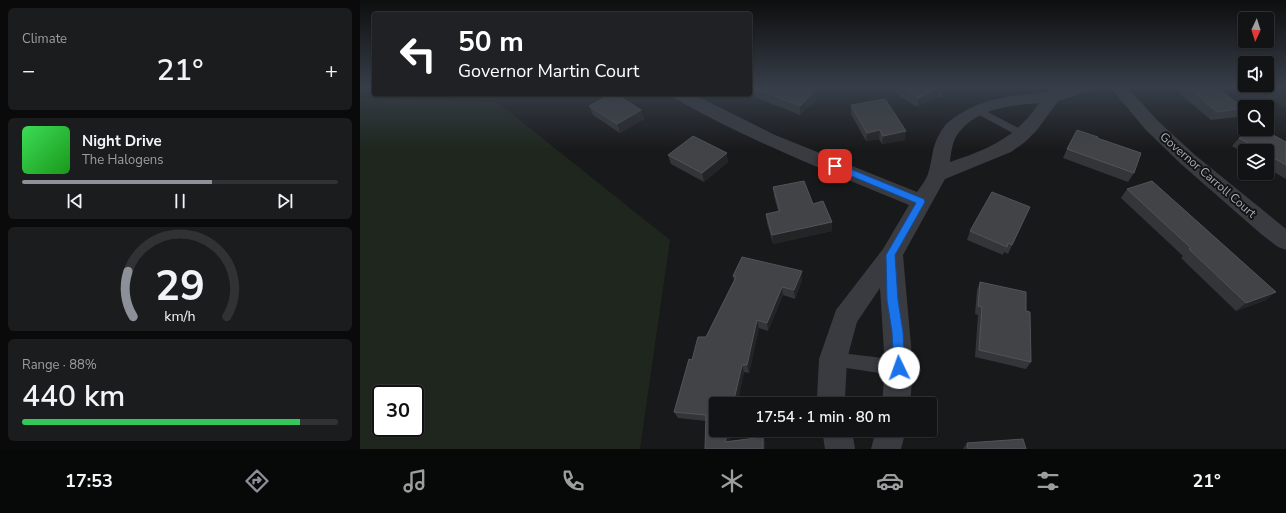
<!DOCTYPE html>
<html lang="en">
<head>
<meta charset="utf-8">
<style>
	body { margin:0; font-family:"Nunito Sans",sans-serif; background:#1b1c1d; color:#f1f3f6; height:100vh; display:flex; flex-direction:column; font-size:15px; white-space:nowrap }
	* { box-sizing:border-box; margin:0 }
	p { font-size:13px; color:#9c9ea0 }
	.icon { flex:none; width:22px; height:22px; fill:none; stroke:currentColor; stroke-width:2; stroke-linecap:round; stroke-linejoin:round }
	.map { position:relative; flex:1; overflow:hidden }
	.side { display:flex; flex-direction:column; gap:8px; padding:8px; background:#0a0a0b; width:360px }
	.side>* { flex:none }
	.banner { position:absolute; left:12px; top:12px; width:380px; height:84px; border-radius:4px; box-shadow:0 1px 3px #0004,0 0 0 1px #313234; background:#202124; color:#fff; overflow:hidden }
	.needle { width:26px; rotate:184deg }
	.tools { position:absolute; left:878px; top:12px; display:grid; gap:8px }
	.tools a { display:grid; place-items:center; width:36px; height:36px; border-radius:4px; background:#121314; box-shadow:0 1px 3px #0004,0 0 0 1px #313234; font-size:20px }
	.speed { position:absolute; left:12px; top:385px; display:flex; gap:8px; font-size:20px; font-weight:700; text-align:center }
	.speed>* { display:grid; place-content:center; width:52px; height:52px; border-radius:50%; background:#121314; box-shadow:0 1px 3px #0004,0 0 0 1px #313234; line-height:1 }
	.speed .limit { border:2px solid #111; border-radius:6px; background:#fff; color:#111 }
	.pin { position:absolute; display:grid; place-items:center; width:34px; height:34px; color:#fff; margin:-17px; border-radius:8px; box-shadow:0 2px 6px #0006 }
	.me { position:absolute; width:44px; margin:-22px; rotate:357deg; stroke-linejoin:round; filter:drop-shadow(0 0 3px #0008) }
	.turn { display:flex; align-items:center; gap:14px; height:84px; padding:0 20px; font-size:18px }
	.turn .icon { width:52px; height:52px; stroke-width:2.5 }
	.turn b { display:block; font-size:28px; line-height:34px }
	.big { font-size:30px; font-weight:600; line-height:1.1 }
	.side .card { flex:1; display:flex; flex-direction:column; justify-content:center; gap:6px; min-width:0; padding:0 14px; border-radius:6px; background:#1b1c1d }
	.side .dial { align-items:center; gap:0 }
	.dial svg { height:104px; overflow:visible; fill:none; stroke:#313234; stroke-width:7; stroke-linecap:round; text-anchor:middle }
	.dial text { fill:#f1f3f6; stroke:none }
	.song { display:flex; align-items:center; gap:12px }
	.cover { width:48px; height:48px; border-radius:6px; background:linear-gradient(135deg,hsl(130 70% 55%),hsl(120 70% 35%)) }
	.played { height:4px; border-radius:2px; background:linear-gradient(90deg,#8c9099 60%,#313234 60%) }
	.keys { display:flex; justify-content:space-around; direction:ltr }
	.heat { display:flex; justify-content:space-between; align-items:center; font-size:22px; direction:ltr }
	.charge { height:6px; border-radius:3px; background:linear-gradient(90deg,#34c759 88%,#313234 0) }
	.trip { position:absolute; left:349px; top:397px; width:228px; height:40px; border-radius:4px; background:#121314; box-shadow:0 1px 3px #0004,0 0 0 1px #313234; font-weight:600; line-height:40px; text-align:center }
	.tabs { display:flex; height:64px; justify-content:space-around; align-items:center; background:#070808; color:#9c9ea0 }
	.tabs .icon { width:28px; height:28px }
	.tabs .active { color:#8c9099 }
	.tabs b { font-size:18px; color:#f1f3f6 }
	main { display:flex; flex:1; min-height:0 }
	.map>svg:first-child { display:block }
</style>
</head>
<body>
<main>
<section class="side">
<div class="card"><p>Climate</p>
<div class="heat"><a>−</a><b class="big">21°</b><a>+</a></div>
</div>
<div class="card">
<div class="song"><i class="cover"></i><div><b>Night Drive</b><p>The Halogens</p></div></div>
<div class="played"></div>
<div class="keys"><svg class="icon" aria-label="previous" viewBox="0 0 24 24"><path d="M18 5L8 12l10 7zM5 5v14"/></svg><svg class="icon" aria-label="pause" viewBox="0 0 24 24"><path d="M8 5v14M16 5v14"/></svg><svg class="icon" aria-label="next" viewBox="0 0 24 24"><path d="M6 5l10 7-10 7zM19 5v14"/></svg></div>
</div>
<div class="card dial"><svg viewBox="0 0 100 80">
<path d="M14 69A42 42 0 1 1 86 69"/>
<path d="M14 69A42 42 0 0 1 10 34" stroke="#8c9099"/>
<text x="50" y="56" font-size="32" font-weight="700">29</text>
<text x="50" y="72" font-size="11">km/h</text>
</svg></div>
<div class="card"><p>Range · 88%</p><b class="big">440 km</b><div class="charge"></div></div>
</section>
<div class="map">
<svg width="926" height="449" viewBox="0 0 926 449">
	<rect width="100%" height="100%" fill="#18191a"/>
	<g fill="#1e261e" fill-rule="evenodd">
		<path d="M 894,87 L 926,87 L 926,108 Z"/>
		<path d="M 0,98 L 137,102 L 310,240 L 280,449 L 0,449 ZM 21,394 L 55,394 L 55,428 L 21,428 Z"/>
	</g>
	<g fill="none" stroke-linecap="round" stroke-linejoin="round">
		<g fill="#393b40" fill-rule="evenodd">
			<path d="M 618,107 L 666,132 L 668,134 L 666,136 L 658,136 L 614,112 L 613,110 Z"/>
			<path d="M 473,352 L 539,360 L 545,363 L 547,368 L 545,373 L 539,376 L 473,366 L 467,364 L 465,359 L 467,354 Z"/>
		</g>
		<g fill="#393b40" fill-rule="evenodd">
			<path d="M 708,87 L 733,87 L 731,91 L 698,101 L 677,130 L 665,142 L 651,152 L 585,179 L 543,255 L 553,368 L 550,404 L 522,404 L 525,368 L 520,288 L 497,322 L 487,359 L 485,398 L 487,404 L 459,404 L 457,398 L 459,359 L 476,310 L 523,249 L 549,205 C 469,172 389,141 314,98 L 311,94 L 333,94 L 415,135 L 557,192 C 561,186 566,180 568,174 C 573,159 571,148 580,133 C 584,125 592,118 600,114 C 636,91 669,98 708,87 ZM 679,103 C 656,138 628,149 590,162 C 591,153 592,143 597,135 C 615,109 650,105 679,103 Z"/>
			<path d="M 750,87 L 767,87 L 798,121 L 835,155 L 926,229 L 926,250 L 918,247 L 901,234 L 821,164 L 785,129 Z"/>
			<path d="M 462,430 L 492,430 L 495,449 L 465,449 Z"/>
			<path d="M 516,430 L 546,430 L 541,449 L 511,449 Z"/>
		</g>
	</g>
	<g fill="#343538">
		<path d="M 536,87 L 603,87 L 580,98 L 578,96 L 557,107 L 535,93 Z"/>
		<path d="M 823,87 L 857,87 L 883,108 L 877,117 L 851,120 L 819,93 Z"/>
		<path d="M 394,88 L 456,90 L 457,99 L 440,115 L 395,97 Z"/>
		<path d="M 491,105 L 545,140 L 522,144 L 519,139 L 506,141 L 491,114 Z"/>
		<path d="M 229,106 L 281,110 L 284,119 L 260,133 L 233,115 Z"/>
		<path d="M 737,138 L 774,173 L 768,182 L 703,158 L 707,149 Z"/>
		<path d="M 879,138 L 926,142 L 926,179 L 907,168 L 907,151 L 885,151 L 885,154 L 872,146 Z"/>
		<path d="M 308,155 L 368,162 L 344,182 L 311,164 Z"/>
		<path d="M 413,187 L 453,204 L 472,222 L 472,231 L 413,244 L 407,223 L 406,214 L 418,211 L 414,196 Z"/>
		<path d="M 767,189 L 906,300 L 876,311 L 821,258 L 823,256 L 761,198 Z"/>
		<path d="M 670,207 L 648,254 L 644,252 L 643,255 L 607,240 L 610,231 Z"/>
		<path d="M 442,271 L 442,280 L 435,299 L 423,295 L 408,331 L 399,328 L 389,373 L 384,372 L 369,441 L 403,437 L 405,443 L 345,449 L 346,421 L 318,418 L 314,412 L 346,337 L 374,281 L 373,276 Z"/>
		<path d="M 620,282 L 666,311 L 671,362 L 666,369 L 615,357 L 618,315 L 615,314 L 617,290 Z"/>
		<path d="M 607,443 L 666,449 L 603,449 Z"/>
	</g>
	<g fill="#232426">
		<path d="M 580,87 L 578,96 L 557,107 L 559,98 Z"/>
		<path d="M 587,87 L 603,87 L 580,98 L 582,89 Z"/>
		<path d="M 456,90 L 457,99 L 440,115 L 440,106 Z"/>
		<path d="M 281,110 L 284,119 L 260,133 L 257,124 Z"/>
		<path d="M 520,130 L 519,139 L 506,141 L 507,133 Z"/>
		<path d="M 546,131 L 545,140 L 522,144 L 523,136 Z"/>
		<path d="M 367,153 L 368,162 L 344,182 L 342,173 Z"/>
		<path d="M 472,222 L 472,231 L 413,244 L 412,235 Z"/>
		<path d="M 442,271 L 442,280 L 435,299 L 434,290 Z"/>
		<path d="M 422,287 L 423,295 L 408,331 L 407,323 Z"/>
		<path d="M 916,292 L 906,300 L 876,311 L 886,303 Z"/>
		<path d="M 397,320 L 399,328 L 389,373 L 387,365 Z"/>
		<path d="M 382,365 L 384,372 L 377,404 L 373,404 Z"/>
		<path d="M 368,430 L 371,430 L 368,448 L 365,442 Z"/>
		<path d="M 403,437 L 405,443 L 405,449 L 403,449 Z"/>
	</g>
	<g fill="#414346" stroke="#515458">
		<path d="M 396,87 L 446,87 L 456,90 L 440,106 L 394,88 Z"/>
		<path d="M 540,87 L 587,87 L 582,89 L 580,87 L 559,98 Z"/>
		<path d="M 828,87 L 857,87 L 883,108 L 857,112 Z"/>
		<path d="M 251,94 L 256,94 L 281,110 L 257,124 L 229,106 Z"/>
		<path d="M 525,99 L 546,131 L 523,136 L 520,130 L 507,133 L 491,105 Z"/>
		<path d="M 896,129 L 902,129 L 926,142 L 926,165 L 907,154 L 907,151 L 902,151 L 879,138 Z"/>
		<path d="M 717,130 L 738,137 L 737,138 L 781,153 L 774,173 L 707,149 Z"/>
		<path d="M 333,136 L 367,153 L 342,173 L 308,155 Z"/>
		<path d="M 444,181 L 453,204 L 463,201 L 472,222 L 412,235 L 406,214 L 420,211 L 413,187 Z"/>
		<path d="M 792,181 L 916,292 L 886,303 L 829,249 L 831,248 L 767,189 Z"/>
		<path d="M 632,192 L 670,207 L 652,245 L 648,243 L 647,247 L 610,231 Z"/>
		<path d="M 382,257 L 442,271 L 434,290 L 422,287 L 407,323 L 397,320 L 387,365 L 382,365 L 373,404 L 356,404 L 356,430 L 368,430 L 365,442 L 403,437 L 403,449 L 345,449 L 346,415 L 314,412 L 329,359 L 332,360 L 338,337 L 346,337 L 376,277 L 373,276 Z"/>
		<path d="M 620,282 L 666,292 L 666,311 L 670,312 L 671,362 L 619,350 L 622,307 L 618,306 Z"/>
		<path d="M 663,439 L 666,449 L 608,449 L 607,443 Z"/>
	</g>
	<linearGradient id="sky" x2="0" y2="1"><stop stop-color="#0d0e0e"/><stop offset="0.58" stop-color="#373e49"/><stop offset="1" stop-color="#373e49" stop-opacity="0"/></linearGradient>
	<rect width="926" height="150" fill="url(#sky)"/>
	<path fill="#1a73e8" stroke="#114b97" d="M 472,164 L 478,164 L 564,199 L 565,202 L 535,255 L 538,300 L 543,332 L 545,368 L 543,372 L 539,374 L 535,372 L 534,368 L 532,332 L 527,300 L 526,255 L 556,203 L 472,168 L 471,166 Z"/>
	<g text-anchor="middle" stroke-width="4" stroke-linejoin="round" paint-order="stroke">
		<g font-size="12" fill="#aab2ba" stroke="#131415">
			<text transform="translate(848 175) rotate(41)" y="4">Governor Carroll Court</text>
		</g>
	</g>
</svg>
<div class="tools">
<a><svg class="needle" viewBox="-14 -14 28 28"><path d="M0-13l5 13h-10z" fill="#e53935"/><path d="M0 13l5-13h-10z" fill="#9c9ea0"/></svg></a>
<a><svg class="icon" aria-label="sound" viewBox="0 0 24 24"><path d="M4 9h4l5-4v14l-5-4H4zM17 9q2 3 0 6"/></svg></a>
<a><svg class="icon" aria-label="search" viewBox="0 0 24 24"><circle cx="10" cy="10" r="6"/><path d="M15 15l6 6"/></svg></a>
<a><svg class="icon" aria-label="layers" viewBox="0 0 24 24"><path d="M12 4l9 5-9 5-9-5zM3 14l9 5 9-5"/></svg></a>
</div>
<div class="speed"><div class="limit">30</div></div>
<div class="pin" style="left:475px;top:166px;background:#d93025"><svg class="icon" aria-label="arrive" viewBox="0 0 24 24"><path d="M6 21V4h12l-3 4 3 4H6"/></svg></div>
<svg class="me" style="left:539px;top:368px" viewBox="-20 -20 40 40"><circle r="19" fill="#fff"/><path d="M0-13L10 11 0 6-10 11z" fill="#1a73e8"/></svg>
<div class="trip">17:54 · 1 min · 80 m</div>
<div class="banner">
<div class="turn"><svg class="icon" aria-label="left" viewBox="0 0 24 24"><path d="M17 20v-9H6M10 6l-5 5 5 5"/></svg><div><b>50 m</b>Governor Martin Court</div></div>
</div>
</div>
</main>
<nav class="tabs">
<b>17:53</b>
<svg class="icon active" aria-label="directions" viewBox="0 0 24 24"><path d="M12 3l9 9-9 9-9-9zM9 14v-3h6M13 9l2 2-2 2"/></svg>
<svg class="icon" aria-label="music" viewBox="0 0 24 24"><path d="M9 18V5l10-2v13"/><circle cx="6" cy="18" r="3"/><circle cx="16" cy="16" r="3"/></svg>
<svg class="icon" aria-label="phone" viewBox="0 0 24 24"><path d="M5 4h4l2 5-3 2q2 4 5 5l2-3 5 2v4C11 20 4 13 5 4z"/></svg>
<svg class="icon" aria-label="climate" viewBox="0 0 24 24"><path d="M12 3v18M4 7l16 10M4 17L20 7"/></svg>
<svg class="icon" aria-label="car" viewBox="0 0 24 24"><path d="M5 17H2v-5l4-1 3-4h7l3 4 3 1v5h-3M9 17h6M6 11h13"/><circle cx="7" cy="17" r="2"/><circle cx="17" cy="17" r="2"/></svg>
<svg class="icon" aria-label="filters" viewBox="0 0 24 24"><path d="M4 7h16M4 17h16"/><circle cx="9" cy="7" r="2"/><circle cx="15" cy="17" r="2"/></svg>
<b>21°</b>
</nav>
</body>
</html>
